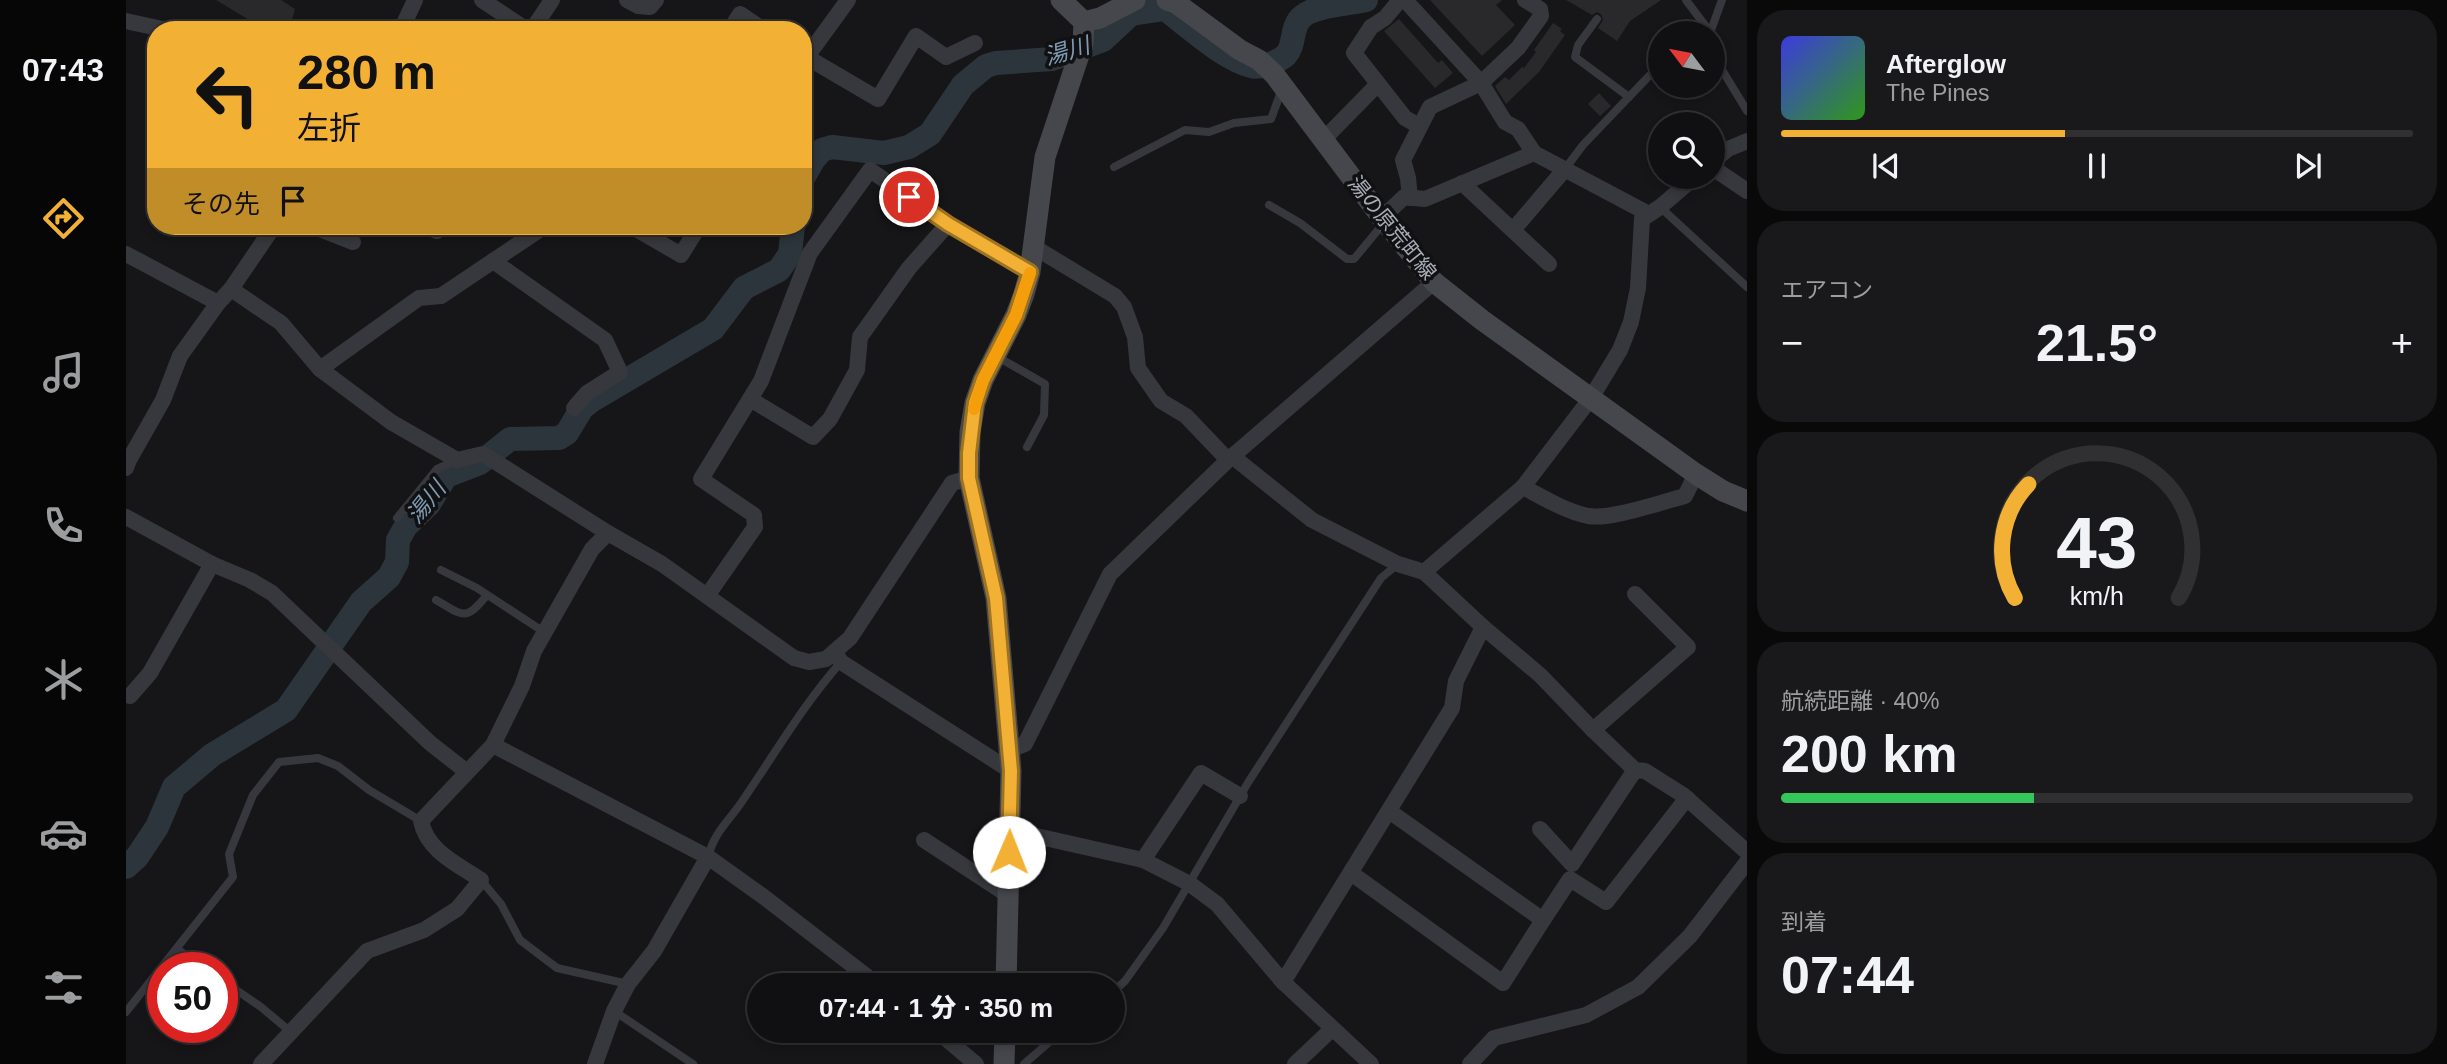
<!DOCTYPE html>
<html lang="ja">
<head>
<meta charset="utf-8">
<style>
	body { margin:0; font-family:Arial,"Noto Sans JP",sans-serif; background:#19191b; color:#f1f3f6; height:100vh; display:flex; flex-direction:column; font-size:26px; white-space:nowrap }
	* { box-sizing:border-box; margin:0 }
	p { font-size:23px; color:#9c9d9f }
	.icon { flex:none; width:38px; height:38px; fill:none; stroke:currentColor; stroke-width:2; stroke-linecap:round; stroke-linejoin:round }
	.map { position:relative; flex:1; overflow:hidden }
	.side { display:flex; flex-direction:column; gap:10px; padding:10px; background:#09090a; width:700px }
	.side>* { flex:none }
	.guide { position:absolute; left:21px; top:21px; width:665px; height:214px; border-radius:28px; box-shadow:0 4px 10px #0003,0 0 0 2px #303032; background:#f2b134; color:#111; overflow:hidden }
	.needle { width:46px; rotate:302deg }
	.tools { position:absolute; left:1522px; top:21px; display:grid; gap:14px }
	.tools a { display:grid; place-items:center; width:77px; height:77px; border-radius:50%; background:#101012; box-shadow:0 4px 10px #0003,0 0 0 2px #303032; font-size:35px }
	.speed { position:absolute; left:21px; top:952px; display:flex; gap:14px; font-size:35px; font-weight:700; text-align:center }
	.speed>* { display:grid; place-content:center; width:91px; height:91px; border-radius:50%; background:#101012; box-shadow:0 4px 10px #0003,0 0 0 2px #303032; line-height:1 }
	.speed .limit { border:10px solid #d22; background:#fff; color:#111 }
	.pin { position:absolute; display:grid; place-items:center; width:60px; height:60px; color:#fff; margin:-30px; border:4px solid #fff; border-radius:50%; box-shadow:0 2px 7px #0007 }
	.me { position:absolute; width:77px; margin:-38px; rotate:1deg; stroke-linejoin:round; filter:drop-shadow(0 0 5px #0008) }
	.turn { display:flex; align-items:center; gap:24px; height:147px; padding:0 35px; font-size:32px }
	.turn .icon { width:91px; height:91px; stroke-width:2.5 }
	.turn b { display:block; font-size:49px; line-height:60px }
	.then { display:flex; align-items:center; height:66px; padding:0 35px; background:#0003; gap:14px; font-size:26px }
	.big { font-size:52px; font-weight:800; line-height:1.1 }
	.side .widget { flex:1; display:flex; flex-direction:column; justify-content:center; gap:10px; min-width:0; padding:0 24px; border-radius:28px; background:#19191b }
	.side .dial { align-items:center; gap:0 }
	.dial svg { height:182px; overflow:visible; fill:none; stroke:#303032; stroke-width:7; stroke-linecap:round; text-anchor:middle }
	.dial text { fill:#f1f3f6; stroke:none }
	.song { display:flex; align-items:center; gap:21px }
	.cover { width:84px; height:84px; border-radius:10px; background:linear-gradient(135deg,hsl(240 70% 55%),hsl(110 70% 35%)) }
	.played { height:7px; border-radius:4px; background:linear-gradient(90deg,#f2b134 45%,#303032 45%) }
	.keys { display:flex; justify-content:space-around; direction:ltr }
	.heat { display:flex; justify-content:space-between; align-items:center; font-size:38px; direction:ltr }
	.charge { height:10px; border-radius:5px; background:linear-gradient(90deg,#34c759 40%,#303032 0) }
	.trip { position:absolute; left:621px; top:973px; width:378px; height:70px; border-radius:35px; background:#101012; box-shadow:0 4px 10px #0003,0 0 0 2px #303032; font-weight:800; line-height:70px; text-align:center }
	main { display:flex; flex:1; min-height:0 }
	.tabs { display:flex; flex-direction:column; width:126px; justify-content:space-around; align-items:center; background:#060607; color:#9c9d9f }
	.tabs .icon { width:49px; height:49px }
	.tabs .on { color:#f2b134 }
	.tabs b { font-size:32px; color:#f1f3f6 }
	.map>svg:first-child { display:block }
</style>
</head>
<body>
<main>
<nav class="tabs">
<b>07:43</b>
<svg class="icon on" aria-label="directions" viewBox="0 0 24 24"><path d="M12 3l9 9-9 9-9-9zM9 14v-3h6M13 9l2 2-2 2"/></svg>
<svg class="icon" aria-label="music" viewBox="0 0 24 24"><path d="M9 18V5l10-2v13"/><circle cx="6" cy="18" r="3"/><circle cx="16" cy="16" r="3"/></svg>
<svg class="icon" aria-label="phone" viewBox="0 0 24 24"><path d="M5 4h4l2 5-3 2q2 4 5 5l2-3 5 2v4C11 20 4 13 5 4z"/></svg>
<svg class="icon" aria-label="climate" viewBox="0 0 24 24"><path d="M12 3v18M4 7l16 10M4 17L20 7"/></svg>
<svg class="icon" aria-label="car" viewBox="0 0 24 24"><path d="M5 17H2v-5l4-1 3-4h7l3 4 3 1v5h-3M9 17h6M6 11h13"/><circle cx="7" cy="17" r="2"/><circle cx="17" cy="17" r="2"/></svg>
<svg class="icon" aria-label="filters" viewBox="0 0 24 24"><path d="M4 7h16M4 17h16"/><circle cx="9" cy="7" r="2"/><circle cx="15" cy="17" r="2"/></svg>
</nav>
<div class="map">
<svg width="1621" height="1064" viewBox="0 0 1621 1064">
	<rect width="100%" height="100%" fill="#161618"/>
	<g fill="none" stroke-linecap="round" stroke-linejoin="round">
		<g stroke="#2c353c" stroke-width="24">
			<path d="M 677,178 L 688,159 L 696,150 L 706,147 L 758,153 L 783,147 L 804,134 L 837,85 L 860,66 L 870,63 L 926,59 L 977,40 L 1005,14 L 1039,9 C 1063,27 1096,58 1125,66 C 1135,69 1152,62 1160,55 C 1170,44 1164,26 1177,16 C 1190,5 1223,4 1240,0"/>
			<path d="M 0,867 L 11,857 L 31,827 L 48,787 L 86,755 L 160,710 L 235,602 L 263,577 L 271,562 L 272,540 L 280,526 L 303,504 L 320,476 L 354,463 L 384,439 L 433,438 L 441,433 L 456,408 L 465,401 L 587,329 L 618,288 L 653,270 L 664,254 L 667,226"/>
		</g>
	</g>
	<g fill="#29292c">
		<path d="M 90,0 L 155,0 L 169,9 L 163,30 L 140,30 Z"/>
		<path d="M 1304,0 L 1376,0 L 1370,5 L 1389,25 L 1356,56 Z"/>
		<path d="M 1440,0 L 1535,0 L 1504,21 L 1491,41 L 1472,28 L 1477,20 L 1475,14 L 1471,12 L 1466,15 Z"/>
		<path d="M 1273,19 L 1312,63 L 1316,60 L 1327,73 L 1309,88 L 1258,31 Z"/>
		<path d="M 1427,23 L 1436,29 L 1434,31 L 1439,35 L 1413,72 L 1380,104 L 1369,86 L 1379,77 L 1383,80 L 1396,67 L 1398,68 L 1410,52 L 1408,50 Z"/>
		<path d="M 1473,93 L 1485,106 L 1474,116 L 1462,104 Z"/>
	</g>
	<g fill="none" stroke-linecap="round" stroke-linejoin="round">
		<g stroke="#37383d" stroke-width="8">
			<path d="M 1560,0 L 1584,32"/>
			<path d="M 1471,19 L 1452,45 L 1449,57 L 1503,97"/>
			<path d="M 1584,33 L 1596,0"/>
			<path d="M 1587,55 L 1621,111"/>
			<path d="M 988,167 L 1059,130 L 1083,132 L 1108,123 L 1145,119 L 1156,89"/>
			<path d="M 1439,169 L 1457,145 L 1523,76 L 1535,69"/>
			<path d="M 1143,205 L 1174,223 L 1221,259 L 1228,259 L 1257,224"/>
			<path d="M 1534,207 L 1621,287"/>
			<path d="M 870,356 L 919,384 L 918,415 L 901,447"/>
			<path d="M 271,518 L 311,469 L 331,460"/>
			<path d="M 315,570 L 351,588 L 418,632"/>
			<path d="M 310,600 C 338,616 339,622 361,595"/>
			<path d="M 582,857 C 588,833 601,823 615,803 C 648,755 677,705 715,662"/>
			<path d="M 355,880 L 375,904 L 394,940 L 431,968 L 502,984"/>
			<path d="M 51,949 L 79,968"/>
			<path d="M 96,980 L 135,1007 L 166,1033"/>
			<path d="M 987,992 L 999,981 L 1037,928 L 1123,781 L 1255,578 L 1272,564"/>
			<path d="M 488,1011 L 567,1064"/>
			<path d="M 0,1012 L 107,877 L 103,854 L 127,795 L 153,762 L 192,758 L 212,766 L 243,790 L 295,821"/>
			<path d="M 898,1064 L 936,1031"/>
		</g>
		<g stroke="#37383d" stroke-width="16">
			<path d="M 356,0 L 401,30"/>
			<path d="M 501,0 L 512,6 L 524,7 L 530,0"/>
			<path d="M 1274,0 L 1259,18 L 1245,27 L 1228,53 L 1279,118 L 1293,126"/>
			<path d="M 1279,0 L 1355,83 L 1379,122 L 1392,129 L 1408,153"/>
			<path d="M 0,21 L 41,30"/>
			<path d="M 275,30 L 289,0"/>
			<path d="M 406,30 L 426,0"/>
			<path d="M 604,30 L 614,14 L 638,30"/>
			<path d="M 677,55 L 752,99 L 790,36 L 820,57 L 849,43"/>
			<path d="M 677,62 L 722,0"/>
			<path d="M 1197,140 L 1251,85"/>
			<path d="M 1587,161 L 1602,149 L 1621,141"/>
			<path d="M 1587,168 L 1621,191"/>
			<path d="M 1336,183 L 1423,264"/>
			<path d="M 1284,198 L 1282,178 L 1277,160 L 1304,107 L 1355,83 L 1392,48 L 1415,16 L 1414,9 L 1399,0"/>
			<path d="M 1256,218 L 1278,197 L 1299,199 L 1408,153 L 1523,214"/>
			<path d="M 186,226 L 227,242"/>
			<path d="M 299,226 L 311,231"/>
			<path d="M 505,226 L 555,255 L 573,226"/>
			<path d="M 1387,230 L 1439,169"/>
			<path d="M 908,247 L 989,296 L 998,307 L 1009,337 L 1012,368 L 1035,401 L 1060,416 L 1102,460"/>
			<path d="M 0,254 L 92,303"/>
			<path d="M 367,261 L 479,340 L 494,372 L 461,393 L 448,408"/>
			<path d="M 105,289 L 155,323 L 194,369 L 265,422 L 331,460 L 357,454 L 482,533 L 536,564 L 668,658 L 683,662 L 700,659 L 724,638 L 826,483 L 843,478"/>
			<path d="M 194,369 L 293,298 L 315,296 L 419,226"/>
			<path d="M 624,399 L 687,437 L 704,419 L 731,370 L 734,337 L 783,268 L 822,224"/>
			<path d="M 1106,456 L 1186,520 L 1272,564 L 1298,572 L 1357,627 L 1414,675 L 1467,730 L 1509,770 L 1519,771 L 1557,795 L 1621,852"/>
			<path d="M 0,468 L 3,460 L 37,400 L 54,356 L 92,303 L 105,289 L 148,226"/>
			<path d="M 1397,487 C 1418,498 1439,511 1462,516 C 1485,520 1535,502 1559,496 L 1570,474"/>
			<path d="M 0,517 L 86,564 L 124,580 L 146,593 L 304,743 L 341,772"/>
			<path d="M 1298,572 L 1397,487 L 1465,398 L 1494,350 L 1505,322 L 1512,288 L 1516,219 L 1534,207 L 1569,177"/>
			<path d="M 581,596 L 629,527 L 628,515 L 575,479 L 635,381 L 684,253 L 744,170 L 822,224 L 904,272"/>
			<path d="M 709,652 L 715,662 L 885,771"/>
			<path d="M 4,696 L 24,673 L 86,564"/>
			<path d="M 1467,730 L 1562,647 L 1509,594"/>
			<path d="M 367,745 L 582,857 L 638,897 L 752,985"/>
			<path d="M 883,750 L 899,744 L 984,574 L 1102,460 L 1308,282"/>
			<path d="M 1414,829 L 1446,864 L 1509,770"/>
			<path d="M 883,830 L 1017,860 L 1064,884 L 1091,904 L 1157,982 L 1245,1064"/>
			<path d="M 798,840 L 882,895"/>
			<path d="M 1017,860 L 1075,773 L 1114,796"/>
			<path d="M 1225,873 L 1377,983 L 1417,920 L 1263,811"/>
			<path d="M 1417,920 L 1444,879 L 1480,902 L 1561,798"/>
			<path d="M 1157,982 L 1326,708 L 1330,681 L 1357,627"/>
			<path d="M 811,1031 L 850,1064"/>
			<path d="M 135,1064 L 241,951 L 298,930 L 331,909 L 355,880 C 331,864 301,851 295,821 L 367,745 L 396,686 L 408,651 L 466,549 L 482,533"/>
			<path d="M 469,1064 L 488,1011 L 502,984 L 528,951 L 582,857"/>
			<path d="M 1169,1064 L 1206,1029"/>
			<path d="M 1344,1064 L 1368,1038 L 1460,1015 L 1512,987 L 1564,936 L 1621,862"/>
		</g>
		<g stroke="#45474d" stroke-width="21">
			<path d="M 1041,0 L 1050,3 L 1114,50 L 1133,60 L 1148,74 L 1256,218 L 1308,282 L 1356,320 L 1570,474 L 1597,491 L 1621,501"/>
			<path d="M 958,22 L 974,18 L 1009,0"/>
			<path d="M 880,985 L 885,771 L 870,598 L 843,478 L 844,432 L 849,403 L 857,380 L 890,315 L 898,294 L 904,272 L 919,157 L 957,43 L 958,22 L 935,0"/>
			<path d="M 878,1064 L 879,1031"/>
		</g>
	</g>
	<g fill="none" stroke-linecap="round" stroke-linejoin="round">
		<defs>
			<path id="route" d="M 783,197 L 822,224 L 904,272 L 890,315 L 857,380 L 849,403 L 843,453 L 843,478 L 870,598 L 885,771 L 883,852"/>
		</defs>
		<use href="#route" stroke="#9d7322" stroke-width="18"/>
		<use href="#route" stroke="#f2b134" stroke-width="12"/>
		<path stroke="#f59e0b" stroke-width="12" d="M 848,409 L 857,380 L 890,315 L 904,273"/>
	</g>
	<g text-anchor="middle" stroke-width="7" stroke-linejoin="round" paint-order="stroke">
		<g font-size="21" fill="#a8adb8" stroke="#111113">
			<text transform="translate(1266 228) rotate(51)" y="7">湯の原荒町線</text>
		</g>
		<g font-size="23" font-style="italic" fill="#7f9bb3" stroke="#111113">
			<text transform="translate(941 51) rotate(-17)" y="8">湯川</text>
			<text transform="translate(300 502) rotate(-51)" y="8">湯川</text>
		</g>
	</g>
</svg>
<div class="tools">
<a><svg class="needle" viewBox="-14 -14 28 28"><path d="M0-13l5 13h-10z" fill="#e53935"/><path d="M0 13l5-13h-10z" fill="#9c9d9f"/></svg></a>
<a><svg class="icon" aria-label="search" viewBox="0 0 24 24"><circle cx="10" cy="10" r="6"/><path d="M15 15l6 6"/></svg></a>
</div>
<div class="speed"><div class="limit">50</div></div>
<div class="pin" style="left:783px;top:197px;background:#d93025"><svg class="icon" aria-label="arrive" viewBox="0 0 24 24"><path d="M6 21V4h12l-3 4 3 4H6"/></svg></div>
<svg class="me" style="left:883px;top:852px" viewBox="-20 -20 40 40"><circle r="19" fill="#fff"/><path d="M0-13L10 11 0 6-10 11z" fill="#f2b134"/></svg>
<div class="trip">07:44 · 1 分 · 350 m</div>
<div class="guide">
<div class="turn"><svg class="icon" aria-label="left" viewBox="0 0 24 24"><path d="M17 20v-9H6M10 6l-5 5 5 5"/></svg><div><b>280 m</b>左折</div></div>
<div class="then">その先<svg class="icon" aria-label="arrive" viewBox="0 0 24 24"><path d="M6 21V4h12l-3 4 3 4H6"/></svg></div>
</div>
</div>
<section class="side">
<div class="widget">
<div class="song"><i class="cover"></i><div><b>Afterglow</b><p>The Pines</p></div></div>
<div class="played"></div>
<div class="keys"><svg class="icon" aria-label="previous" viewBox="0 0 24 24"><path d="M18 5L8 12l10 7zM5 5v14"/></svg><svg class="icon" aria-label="pause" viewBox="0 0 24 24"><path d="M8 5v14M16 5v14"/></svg><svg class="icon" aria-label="next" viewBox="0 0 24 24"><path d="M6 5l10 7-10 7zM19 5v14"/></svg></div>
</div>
<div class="widget"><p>エアコン</p>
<div class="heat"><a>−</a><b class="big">21.5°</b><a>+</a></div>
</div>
<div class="widget dial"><svg viewBox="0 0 100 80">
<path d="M14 69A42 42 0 1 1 86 69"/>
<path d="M14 69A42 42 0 0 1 20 19" stroke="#f2b134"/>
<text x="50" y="56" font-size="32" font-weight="700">43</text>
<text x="50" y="72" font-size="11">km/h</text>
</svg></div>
<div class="widget"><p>航続距離 · 40%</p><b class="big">200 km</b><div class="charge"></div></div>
<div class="widget"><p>到着</p><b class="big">07:44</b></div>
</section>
</main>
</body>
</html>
